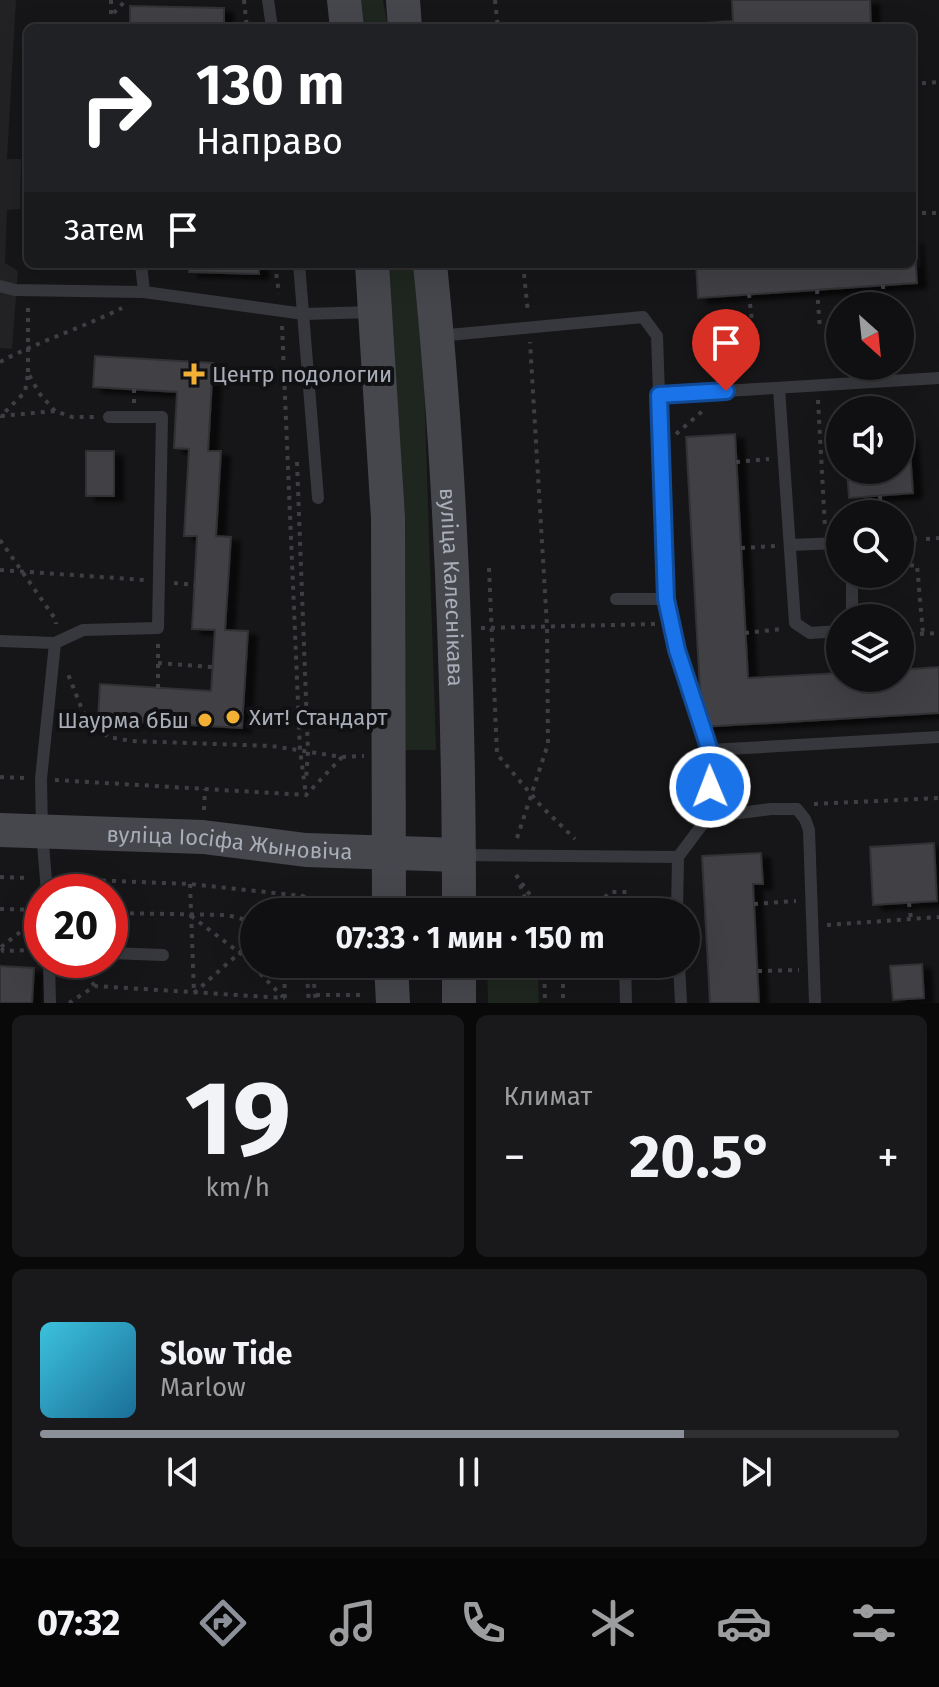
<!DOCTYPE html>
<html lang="ru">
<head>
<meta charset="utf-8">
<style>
	body { margin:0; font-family:"Fira Sans",sans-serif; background:#19191b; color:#f1f3f6; height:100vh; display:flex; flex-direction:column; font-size:30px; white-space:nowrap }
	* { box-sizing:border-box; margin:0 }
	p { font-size:26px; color:#9c9d9f }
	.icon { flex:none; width:44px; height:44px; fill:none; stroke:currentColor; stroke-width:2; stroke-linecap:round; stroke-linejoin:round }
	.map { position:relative; height:1003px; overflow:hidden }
	.sheet { display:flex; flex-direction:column; gap:12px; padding:12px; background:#09090a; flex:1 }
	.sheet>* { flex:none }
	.hud { position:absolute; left:24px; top:24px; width:892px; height:244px; border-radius:12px; box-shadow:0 8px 32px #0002,0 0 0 2px #303032; background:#202124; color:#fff; overflow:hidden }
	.needle { width:52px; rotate:153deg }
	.tools { position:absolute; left:826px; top:292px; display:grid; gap:16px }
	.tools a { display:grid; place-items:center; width:88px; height:88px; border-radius:50%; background:#101012; box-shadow:0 8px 32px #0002,0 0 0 2px #303032; font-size:40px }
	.speed { position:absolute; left:24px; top:874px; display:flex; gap:16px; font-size:40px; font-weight:700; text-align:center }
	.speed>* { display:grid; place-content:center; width:104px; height:104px; border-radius:50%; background:#101012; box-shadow:0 8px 32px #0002,0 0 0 2px #303032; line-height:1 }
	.speed .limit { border:12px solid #d22; background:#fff; color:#111 }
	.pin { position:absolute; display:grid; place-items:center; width:68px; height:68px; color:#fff; margin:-82px -34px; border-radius:50% 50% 50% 0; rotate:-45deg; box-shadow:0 0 8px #0007 }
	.pin .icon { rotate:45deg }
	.me { position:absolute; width:88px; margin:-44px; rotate:359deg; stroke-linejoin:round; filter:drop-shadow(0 0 6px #0008) }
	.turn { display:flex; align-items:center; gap:28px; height:168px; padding:0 40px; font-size:36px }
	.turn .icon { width:104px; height:104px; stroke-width:2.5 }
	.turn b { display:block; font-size:56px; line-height:68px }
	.then { display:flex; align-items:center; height:76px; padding:0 40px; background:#0003; gap:16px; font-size:30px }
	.big { font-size:60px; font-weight:700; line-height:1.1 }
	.sheet .tile { flex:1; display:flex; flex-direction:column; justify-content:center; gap:12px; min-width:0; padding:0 28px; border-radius:12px; background:#19191b }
	.sheet .dial { align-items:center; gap:0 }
	.dial b { font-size:104px; line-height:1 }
	.song { display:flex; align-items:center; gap:24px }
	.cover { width:96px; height:96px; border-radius:12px; background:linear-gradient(135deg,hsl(190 70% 55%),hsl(200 70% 35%)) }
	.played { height:8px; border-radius:4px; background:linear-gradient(90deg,#8c9099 75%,#303032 75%) }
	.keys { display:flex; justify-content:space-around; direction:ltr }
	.heat { display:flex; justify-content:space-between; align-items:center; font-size:44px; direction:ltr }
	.sheet .tiles { flex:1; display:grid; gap:12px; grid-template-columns:1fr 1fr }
	.tile:last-child { grid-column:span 2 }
	.trip { position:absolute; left:240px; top:898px; width:460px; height:80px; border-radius:40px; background:#101012; box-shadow:0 8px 32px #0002,0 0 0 2px #303032; font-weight:700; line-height:80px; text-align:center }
	.dock { display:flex; height:128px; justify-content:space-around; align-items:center; background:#060607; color:#9c9d9f }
	.dock .icon { width:56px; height:56px }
	.dock .current { color:#8c9099 }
	.dock b { font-size:36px; color:#f1f3f6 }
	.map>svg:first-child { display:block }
</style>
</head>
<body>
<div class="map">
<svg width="939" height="1003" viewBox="0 0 939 1003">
	<defs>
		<filter id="shadow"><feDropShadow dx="9" dy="5" stdDeviation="2" flood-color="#0009"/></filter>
	</defs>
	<rect width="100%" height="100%" fill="#161618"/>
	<path fill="#222225" d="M 0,0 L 16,0 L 7,159 L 21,159 L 20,209 L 7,210 L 5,263 L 18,271 L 12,349 L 0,348 Z"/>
	<g fill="#1e261f">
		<path d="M 349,0 L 383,0 L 388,28 L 353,28 Z"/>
		<path d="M 381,264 L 414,264 L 423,352 L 436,750 L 404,750 Z"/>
		<path d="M 487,964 L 529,964 L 538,972 L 539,1003 L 488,1003 Z"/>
	</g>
	<g fill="#404145" stroke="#303034" stroke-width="2" filter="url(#shadow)">
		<path d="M 732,0 L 870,0 L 871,28 L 665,28 L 665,26 L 733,21 Z"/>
		<path d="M 130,6 L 224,8 L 224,28 L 130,28 Z"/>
		<path d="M 912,239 L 914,239 L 917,283 L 698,298 L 696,264 L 912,264 Z"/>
		<path d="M 189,264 L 259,264 L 259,274 L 189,272 Z"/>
		<path d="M 95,356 L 213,363 L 208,451 L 221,451 L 216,536 L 231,537 L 225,630 L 248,631 L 242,728 L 98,720 L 100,684 L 211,691 L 215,630 L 192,629 L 197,536 L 184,536 L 189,449 L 174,448 L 177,392 L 93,387 Z"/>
		<path d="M 735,434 L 748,678 L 840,673 L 840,678 L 900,678 L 900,670 L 939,667 L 939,713 L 702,727 L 686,437 Z"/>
		<path d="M 900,436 L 909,436 L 913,493 L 849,498 L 847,470 L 900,470 Z"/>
		<rect x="86" y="451" width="28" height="45"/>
		<path d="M 934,843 L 937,901 L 873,905 L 870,847 Z"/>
		<path d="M 761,853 L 763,884 L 753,884 L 759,1003 L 710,1003 L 702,856 Z"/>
		<path d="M 922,964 L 924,998 L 893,1000 L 890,966 Z"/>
		<path d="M 0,966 L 34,968 L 32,1003 L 0,1003 Z"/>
	</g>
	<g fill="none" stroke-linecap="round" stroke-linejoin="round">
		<g stroke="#3d3f44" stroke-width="4" stroke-dasharray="4 6" stroke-linecap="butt">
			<path d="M 111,0 L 111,16 L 126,0"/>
			<path d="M 244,0 L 247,28"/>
			<path d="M 495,0 L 498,28"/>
			<path d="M 912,84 L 939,82"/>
			<path d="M 912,213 L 939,213"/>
			<path d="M 275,264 L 279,294"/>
			<path d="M 523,264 L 528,313"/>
			<path d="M 883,285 L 884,306"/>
			<path d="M 817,290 L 820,328"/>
			<path d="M 749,294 L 753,332"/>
			<path d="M 282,326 L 300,750 L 306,795"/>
			<path d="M 0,362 C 39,341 82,328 122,308"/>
			<path d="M 28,372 L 28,305"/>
			<path d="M 818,400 L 825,527"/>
			<path d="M 134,403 L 134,389"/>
			<path d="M 55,411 L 39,393 L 28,373 L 25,392 L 1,416 L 55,411 L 72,417 L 95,417"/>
			<path d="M 676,434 L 706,408"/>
			<path d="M 297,462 L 308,751 L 306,781"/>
			<path d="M 736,462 L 769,459"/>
			<path d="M 880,496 L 881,514"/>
			<path d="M 926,539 L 939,538"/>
			<path d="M 0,540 L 56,620 L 56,624"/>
			<path d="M 741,548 L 775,546"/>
			<path d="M 900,566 L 917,565 L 923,634"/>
			<path d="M 489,568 L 497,754 L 541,806 L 575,839"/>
			<path d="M 0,570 L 145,580"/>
			<path d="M 174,583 L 195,585"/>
			<path d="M 481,628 L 656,624"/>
			<path d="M 745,633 L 782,629"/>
			<path d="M 900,635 L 939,633"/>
			<path d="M 158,663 L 212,667"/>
			<path d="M 158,688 L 158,642"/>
			<path d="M 342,757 L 364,756"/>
			<path d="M 0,777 L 26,778"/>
			<path d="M 55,780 L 306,795 L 342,757 L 272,746 L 132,741 L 108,737 L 83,712 L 68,674"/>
			<path d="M 814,804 L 939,798"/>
			<path d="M 204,810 L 205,789"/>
			<path d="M 517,838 L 548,744 L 547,626 L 530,342"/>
			<path d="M 516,875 L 542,912"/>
			<path d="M 0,877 L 30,878"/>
			<path d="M 62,879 L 190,884 L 303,896 L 323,912"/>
			<path d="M 190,884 L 194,993"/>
			<path d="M 520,885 L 531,912"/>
			<path d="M 304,899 L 305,912"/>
			<path d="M 909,903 L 911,919"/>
			<path d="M 754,904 L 796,901"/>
			<path d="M 0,909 L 42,910"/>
			<path d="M 285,912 L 303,896"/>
			<path d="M 300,912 L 303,899"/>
			<path d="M 591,912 L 610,892 L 628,892"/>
			<path d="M 110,913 L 227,915 L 254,922"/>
			<path d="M 191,916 L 240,953 L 283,997"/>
			<path d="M 827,925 L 939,917"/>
			<path d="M 1,947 L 42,915"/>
			<path d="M 2,948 L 3,951 L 36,950"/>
			<path d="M 72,960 L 95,986"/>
			<path d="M 284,964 L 285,1003"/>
			<path d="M 306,964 L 309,1003"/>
			<path d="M 312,964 L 316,1003"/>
			<path d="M 544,964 L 545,1003"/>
			<path d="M 563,964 L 563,1003"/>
			<path d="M 758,971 L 799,970"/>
			<path d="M 194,993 L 254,940"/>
			<path d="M 316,995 L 364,995"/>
			<path d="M 69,1003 L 95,986 L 285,998"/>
		</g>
		<g stroke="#37383d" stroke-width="12">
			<path d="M 268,0 L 272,28"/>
			<path d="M 141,264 L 144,292 L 304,314 L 374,312"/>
			<path d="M 299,264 L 318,498"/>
			<path d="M 0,286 L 15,290 L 144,292"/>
			<path d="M 438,336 L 643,317 L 657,336 L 666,599"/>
			<path d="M 779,388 L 795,623 L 810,633 L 840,631"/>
			<path d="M 659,395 L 939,378"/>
			<path d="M 900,540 L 911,539"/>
			<path d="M 790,545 L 840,543"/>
			<path d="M 616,599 L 666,599 L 677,650 L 712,757 L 708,817"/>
			<path d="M 852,618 L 852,574"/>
			<path d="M 0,641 L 55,643"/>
			<path d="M 710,750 L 939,737"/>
			<path d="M 462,855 L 678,857 L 708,817 L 771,809 L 797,809 L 805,819 L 809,830 L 815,1003"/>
			<path d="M 47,892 L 42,832 L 41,779 L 55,643 L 83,630 L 158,628 L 162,417 L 109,417"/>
			<path d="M 628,912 L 640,905 L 677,903"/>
			<path d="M 677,912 L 678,857"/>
			<path d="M 110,953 L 163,955"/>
			<path d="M 49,960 L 50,1003"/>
			<path d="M 625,964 L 626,1003"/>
			<path d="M 679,964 L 681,1003"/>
		</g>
		<g stroke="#45474d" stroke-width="34">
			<path d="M 344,0 L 347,28"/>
			<path d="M 403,0 L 405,28"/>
			<path d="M 372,264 L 388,518 L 389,912"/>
			<path id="s1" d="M 430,264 C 452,479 459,696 459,912"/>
			<path id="s2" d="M 0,830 L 203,837 L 306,850 L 459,855"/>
			<path d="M 391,964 L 393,1003"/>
			<path d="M 459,964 L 459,1003"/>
		</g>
	</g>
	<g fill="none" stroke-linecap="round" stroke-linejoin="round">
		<defs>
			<path id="route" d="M 710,787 L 712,757 L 677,650 L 666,599 L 659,395 L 726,391"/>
		</defs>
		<use href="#route" stroke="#114b97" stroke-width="20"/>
		<use href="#route" stroke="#1a73e8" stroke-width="14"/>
	</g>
	<g fill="#f2b134" stroke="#111113" stroke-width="3">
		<path d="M190 362h8v8h8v8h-8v8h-8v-8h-8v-8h8z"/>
		<circle cx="233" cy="717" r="8"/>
		<circle cx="205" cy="720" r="8"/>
	</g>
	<g text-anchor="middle" stroke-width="8" stroke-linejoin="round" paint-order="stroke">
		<g font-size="22" fill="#a8adb8" stroke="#111113" text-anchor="start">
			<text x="212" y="382">Центр подологии</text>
			<text x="249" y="725">Хит! Стандарт</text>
			<text x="189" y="728" text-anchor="end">Шаурма бБш</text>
		</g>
		<g font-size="22" fill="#a8adb8" stroke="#111113">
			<text dy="8" stroke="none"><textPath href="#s1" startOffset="324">вуліца Калеснікава</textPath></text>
			<text dy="8" stroke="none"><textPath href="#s2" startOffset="230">вуліца Іосіфа Жыновіча</textPath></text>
		</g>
	</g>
</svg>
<div class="tools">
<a><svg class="needle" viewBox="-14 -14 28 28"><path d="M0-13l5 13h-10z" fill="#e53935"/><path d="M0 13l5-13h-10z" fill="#9c9d9f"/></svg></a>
<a><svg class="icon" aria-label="sound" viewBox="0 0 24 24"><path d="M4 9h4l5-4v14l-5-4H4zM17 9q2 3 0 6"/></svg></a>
<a><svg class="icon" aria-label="search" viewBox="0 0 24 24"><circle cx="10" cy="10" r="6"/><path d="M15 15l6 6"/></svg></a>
<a><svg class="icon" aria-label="layers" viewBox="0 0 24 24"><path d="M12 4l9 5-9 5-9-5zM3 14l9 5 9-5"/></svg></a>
</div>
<div class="speed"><div class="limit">20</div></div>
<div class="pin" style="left:726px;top:391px;background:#d93025"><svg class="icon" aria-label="arrive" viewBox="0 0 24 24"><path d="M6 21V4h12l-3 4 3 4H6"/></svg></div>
<svg class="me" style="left:710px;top:787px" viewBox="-20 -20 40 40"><circle r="17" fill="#1a73e8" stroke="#fff" stroke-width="3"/><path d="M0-11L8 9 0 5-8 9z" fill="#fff"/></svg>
<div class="trip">07:33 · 1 мин · 150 m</div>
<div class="hud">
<div class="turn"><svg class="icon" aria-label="right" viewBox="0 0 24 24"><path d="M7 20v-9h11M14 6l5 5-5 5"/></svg><div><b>130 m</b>Направо</div></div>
<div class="then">Затем<svg class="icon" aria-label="arrive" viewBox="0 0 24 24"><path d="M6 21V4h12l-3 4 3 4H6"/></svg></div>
</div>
</div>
<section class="sheet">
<div class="tiles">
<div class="tile dial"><b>19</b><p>km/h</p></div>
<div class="tile"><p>Климат</p>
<div class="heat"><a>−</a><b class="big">20.5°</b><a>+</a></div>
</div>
<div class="tile">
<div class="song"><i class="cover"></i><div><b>Slow Tide</b><p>Marlow</p></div></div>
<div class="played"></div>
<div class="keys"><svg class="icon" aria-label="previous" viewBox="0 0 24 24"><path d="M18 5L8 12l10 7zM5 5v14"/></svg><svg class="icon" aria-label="pause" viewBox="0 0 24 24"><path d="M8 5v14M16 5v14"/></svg><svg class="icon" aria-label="next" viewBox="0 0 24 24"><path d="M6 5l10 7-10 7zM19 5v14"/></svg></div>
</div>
</div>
</section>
<nav class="dock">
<b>07:32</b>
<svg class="icon current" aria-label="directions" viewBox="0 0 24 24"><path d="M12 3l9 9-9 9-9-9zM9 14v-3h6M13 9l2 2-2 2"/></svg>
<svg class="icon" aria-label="music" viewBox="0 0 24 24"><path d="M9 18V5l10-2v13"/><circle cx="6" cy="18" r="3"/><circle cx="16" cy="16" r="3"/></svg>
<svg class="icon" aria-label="phone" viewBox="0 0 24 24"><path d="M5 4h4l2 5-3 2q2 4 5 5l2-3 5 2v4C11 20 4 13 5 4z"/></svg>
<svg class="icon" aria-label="climate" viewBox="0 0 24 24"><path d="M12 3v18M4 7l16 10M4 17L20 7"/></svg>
<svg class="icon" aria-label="car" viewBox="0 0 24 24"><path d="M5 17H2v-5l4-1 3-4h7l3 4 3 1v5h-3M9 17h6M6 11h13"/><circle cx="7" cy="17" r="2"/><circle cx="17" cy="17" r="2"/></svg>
<svg class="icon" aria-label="filters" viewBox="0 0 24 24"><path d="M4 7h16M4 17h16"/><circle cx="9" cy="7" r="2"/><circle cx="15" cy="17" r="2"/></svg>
</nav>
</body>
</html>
